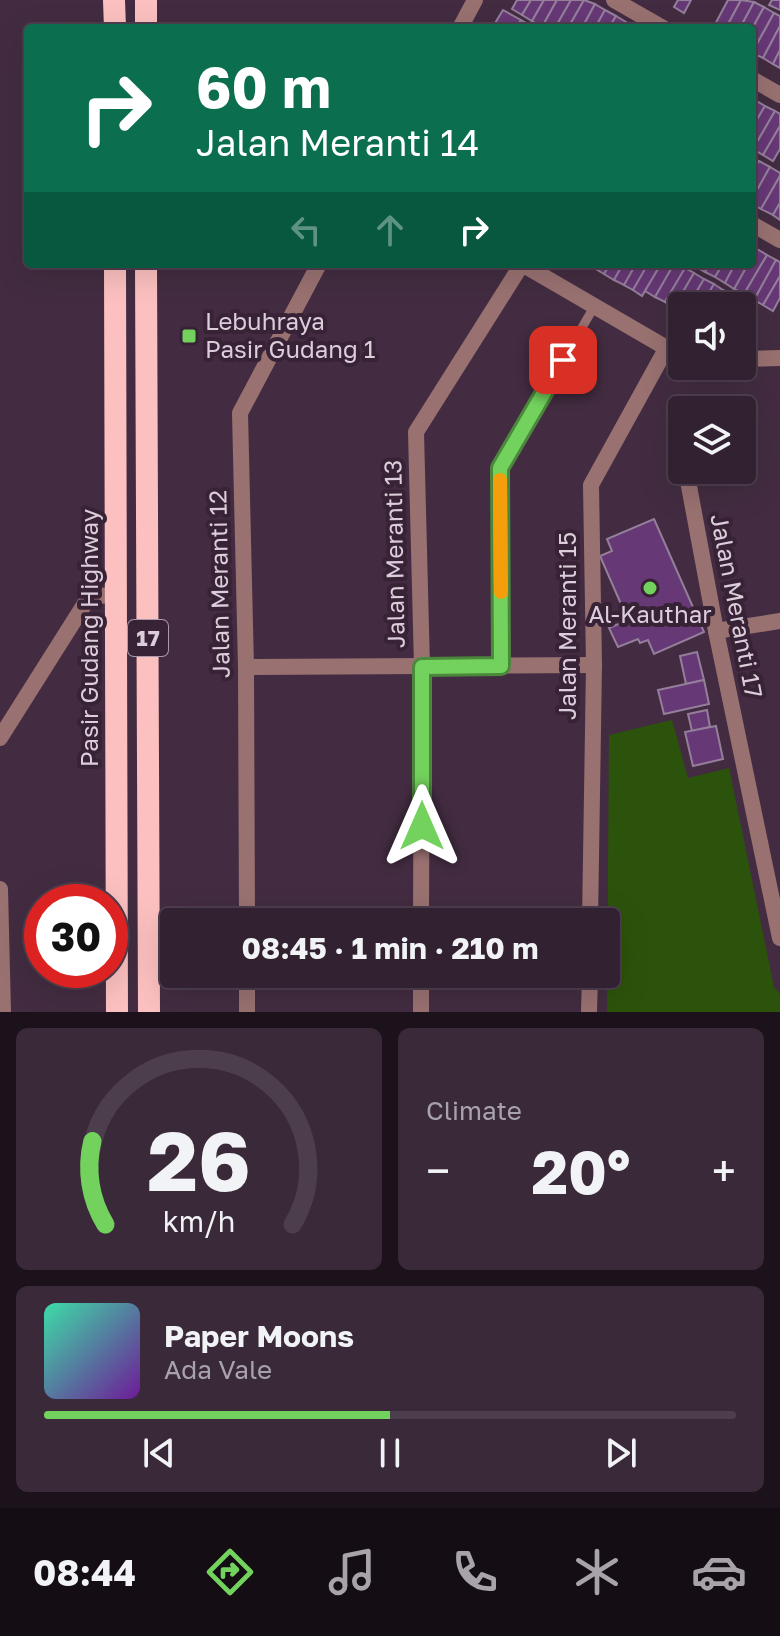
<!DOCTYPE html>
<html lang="en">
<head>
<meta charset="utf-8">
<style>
	body { margin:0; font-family:"Golos Text",sans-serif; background:#3a2939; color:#f1f3f6; height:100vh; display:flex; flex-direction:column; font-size:30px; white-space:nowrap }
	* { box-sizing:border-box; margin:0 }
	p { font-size:26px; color:#a8a3ab }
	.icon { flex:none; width:44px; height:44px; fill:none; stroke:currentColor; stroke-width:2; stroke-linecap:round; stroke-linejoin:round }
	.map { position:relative; height:1012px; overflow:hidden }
	.sheet { display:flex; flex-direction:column; gap:16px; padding:16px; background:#1c121b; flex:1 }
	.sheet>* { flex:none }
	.top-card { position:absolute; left:24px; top:24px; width:732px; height:244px; border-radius:8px; box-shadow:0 8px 32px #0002,0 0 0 2px #4d3e4d; background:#0b6e4f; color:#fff; overflow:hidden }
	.controls { position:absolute; left:668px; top:292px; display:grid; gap:16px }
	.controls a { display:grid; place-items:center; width:88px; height:88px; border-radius:8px; background:#322131; box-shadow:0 8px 32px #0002,0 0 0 2px #4d3e4d; font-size:40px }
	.speed { position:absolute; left:24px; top:884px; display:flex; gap:16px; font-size:40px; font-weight:700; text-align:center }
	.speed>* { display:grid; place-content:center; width:104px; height:104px; border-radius:50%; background:#322131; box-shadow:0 8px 32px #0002,0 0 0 2px #4d3e4d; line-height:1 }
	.speed .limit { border:12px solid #d22; background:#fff; color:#111 }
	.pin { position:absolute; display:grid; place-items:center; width:68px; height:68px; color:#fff; margin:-34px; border-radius:16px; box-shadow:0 4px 12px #0006 }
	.me { position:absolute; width:88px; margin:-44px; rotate:0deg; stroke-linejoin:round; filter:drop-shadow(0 0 6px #0008) }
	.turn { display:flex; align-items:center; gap:28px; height:168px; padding:0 40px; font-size:36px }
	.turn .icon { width:104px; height:104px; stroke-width:2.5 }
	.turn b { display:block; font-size:56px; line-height:68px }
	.lanes { display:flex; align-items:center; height:76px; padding:0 40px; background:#0003; justify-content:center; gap:40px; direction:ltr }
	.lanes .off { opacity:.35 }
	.big { font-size:60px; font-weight:700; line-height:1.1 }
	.sheet .widget { flex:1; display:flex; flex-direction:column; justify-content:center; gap:12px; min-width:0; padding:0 28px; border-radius:12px; background:#3a2939 }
	.sheet .dial { align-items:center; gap:0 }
	.dial svg { height:208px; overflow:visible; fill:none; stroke:#4d3e4d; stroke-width:7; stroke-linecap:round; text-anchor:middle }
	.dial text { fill:#f1f3f6; stroke:none }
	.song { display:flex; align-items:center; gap:24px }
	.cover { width:96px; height:96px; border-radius:12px; background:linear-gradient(135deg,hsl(160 70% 55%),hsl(280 70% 35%)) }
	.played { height:8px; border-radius:4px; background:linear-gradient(90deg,#73d25d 50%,#4d3e4d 50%) }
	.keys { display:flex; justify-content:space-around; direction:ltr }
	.heat { display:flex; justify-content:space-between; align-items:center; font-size:44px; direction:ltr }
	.sheet .tiles { flex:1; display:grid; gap:16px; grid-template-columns:1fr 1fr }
	.widget:last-child { grid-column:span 2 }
	.trip { position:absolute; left:160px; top:908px; width:460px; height:80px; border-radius:8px; background:#322131; box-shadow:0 8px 32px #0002,0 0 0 2px #4d3e4d; font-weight:700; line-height:80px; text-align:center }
	.tabs { display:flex; height:128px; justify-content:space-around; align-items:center; background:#140d14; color:#a8a3ab }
	.tabs .icon { width:56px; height:56px }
	.tabs .current { color:#73d25d }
	.tabs b { font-size:36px; color:#f1f3f6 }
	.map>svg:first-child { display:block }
</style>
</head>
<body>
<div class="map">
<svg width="780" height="1012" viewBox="0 0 780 1012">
	<rect width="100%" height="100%" fill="#432c41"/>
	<path fill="#2c530b" d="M 672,720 L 688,778 L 729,768 L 774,987 L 780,994 L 780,1012 L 607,1012 L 609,735 Z"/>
	<g fill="#673876" stroke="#947f9b" stroke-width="2">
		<path d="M 517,0 L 531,0 L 522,15 L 512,9 Z"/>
		<path d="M 531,0 L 544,0 L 532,21 L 522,15 Z"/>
		<path d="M 544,0 L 557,0 L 542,27 L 532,21 Z"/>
		<path d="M 557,0 L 571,0 L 555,28 L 544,28 L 542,27 Z"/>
		<path d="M 571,0 L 584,0 L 568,28 L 555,28 Z"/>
		<path d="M 584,0 L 595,4 L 582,28 L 568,28 Z"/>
		<path d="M 678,0 L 691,0 L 684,13 L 674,7 Z"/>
		<path d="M 728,0 L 741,0 L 726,28 L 713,28 Z"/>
		<path d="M 741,0 L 754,2 L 740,28 L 726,28 Z"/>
		<path d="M 772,0 L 780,0 L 780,10 L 769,5 Z"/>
		<path d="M 754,2 L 764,7 L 752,29 L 740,28 Z"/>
		<path d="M 595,4 L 605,10 L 595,28 L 582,28 Z"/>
		<path d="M 764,7 L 774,13 L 752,53 L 752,29 Z"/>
		<path d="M 503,10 L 521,20 L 516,28 L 492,28 Z"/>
		<path d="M 605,10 L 616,16 L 609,28 L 595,28 Z"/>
		<path d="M 774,13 L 780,16 L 780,26 L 763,58 L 752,53 Z"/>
		<path d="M 616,16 L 626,22 L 622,28 L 609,28 Z"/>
		<path d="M 521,20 L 531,26 L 529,28 L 516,28 Z"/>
		<path d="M 780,26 L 780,50 L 773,64 L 763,58 Z"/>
		<path d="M 780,50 L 780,68 L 773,64 Z"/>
		<path d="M 755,100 L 765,106 L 752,128 L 752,104 Z"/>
		<path d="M 765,106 L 775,111 L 753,149 L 752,128 Z"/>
		<path d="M 775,111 L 780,114 L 780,126 L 763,155 L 753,149 Z"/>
		<path d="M 780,126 L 780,149 L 773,161 L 763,155 Z"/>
		<path d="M 759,161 L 770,167 L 752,199 L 752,172 Z"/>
		<path d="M 770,167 L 780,173 L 780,176 L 761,209 L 752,204 L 752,199 Z"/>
		<path d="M 780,176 L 780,203 L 773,215 L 761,209 Z"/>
		<path d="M 780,203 L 780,220 L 773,215 Z"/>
		<path d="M 757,249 L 767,255 L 744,294 L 734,289 L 748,264 L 752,264 Z"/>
		<path d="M 767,255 L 776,260 L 754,300 L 744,294 Z"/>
		<path d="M 776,260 L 780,262 L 780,276 L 763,305 L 754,300 Z"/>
		<path d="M 597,264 L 610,264 L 604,274 L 594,268 Z"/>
		<path d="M 610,264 L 623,264 L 614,280 L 604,274 Z"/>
		<path d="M 623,264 L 636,264 L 624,285 L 614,280 Z"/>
		<path d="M 636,264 L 648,264 L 633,290 L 624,285 Z"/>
		<path d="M 648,264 L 661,264 L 642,296 L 633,290 Z"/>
		<path d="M 661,264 L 674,264 L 655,297 L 645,291 Z"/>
		<path d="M 674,264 L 685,268 L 665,302 L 655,297 Z"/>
		<path d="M 697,264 L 710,264 L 705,272 L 696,267 Z"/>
		<path d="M 710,264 L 723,264 L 715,277 L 705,272 Z"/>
		<path d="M 723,264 L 735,264 L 725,283 L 715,277 Z"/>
		<path d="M 735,264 L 748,264 L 734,289 L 725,283 Z"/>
		<path d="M 685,268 L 694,273 L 674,308 L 665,302 Z"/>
		<path d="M 694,273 L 704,279 L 688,306 L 682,306 L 681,318 L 671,312 Z"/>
		<path d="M 780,276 L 780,298 L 773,311 L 763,305 Z"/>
		<path d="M 704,279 L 714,284 L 701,306 L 688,306 Z"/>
		<path d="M 714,284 L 723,290 L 714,306 L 701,306 Z"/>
		<path d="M 723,290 L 733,295 L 727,306 L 714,306 Z"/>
		<path d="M 654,519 L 704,632 L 654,654 L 648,640 L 640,643 L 638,639 L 618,647 L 609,628 L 628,620 L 600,556 L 612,551 L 607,539 Z"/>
		<path d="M 697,652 L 704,680 L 686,684 L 680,656 Z"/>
		<path d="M 704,680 L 709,704 L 664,714 L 658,690 Z"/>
		<path d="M 707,710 L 710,727 L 692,731 L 688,714 Z"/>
		<path d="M 716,726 L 723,759 L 693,766 L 685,732 Z"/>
	</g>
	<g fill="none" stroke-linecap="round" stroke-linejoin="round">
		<path stroke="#997171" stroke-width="9" d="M 501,666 L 500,468 L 594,307"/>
		<g stroke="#997171" stroke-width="16">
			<path d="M 614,0 L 663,28"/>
			<path d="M 460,28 L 475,0"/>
			<path d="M 752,79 L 780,95"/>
			<path d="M 752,224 L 780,240"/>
			<path d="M 742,359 L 780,358"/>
			<path d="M 676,415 L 682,449"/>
			<path d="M 686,470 L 716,631 L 780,938"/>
			<path d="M 716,631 L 780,621"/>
			<path d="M 246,667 L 594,665"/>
			<path d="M 0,889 L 3,1012"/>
			<path d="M 247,922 L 246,667 L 240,413 L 319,264"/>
			<path d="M 421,922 L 422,667 L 416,432 L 522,264 L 682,357"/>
			<path d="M 590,922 L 594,665 L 591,485 L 666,349"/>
			<path d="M 247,974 L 247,1012"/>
			<path d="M 421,1012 L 421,974"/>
			<path d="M 589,1012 L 590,974"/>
		</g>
		<path stroke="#997171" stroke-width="16" d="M 0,738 L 84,605 C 94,594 102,595 116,596"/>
		<g stroke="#fcc0c0" stroke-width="22">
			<path d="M 114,0 L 115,28"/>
			<path d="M 146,0 L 146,28"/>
			<path d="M 115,264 L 117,1012"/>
			<path d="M 146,264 L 149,1012"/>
		</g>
	</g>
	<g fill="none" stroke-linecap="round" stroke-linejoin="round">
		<defs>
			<path id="route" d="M 422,826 L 422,667 L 501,666 L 500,468 L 563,360"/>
		</defs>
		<use href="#route" stroke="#4b883c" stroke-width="20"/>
		<use href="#route" stroke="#73d25d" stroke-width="14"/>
		<path stroke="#f59e0b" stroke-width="14" d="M 500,480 L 501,592"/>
	</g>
	<g fill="#73d25d" stroke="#382236" stroke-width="3">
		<rect x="181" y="328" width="16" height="16" rx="4"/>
		<circle cx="650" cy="588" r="8"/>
	</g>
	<g text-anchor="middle" stroke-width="8" stroke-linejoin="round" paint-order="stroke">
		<rect fill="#382236" stroke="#ab9aa9" stroke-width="2" x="128" y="620" width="40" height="36" rx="6"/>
		<g font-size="22" font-weight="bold" fill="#dccdda">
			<text x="148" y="646">17</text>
		</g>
		<g font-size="24" fill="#dccdda" stroke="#382236" text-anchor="start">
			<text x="205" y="330">Lebuhraya<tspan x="205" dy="28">Pasir Gudang 1</tspan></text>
			<text x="650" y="623" text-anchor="middle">Al-Kauthar</text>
		</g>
		<g font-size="24" fill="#dccdda" stroke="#382236">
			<text transform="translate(395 554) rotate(-91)" y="8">Jalan Meranti 13</text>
			<text transform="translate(220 584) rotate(-91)" y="8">Jalan Meranti 12</text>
			<text transform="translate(736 606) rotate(79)" y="8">Jalan Meranti 17</text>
			<text transform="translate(568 626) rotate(-90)" y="8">Jalan Meranti 15</text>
			<text transform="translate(90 638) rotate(-90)" y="8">Pasir Gudang Highway</text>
		</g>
	</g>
</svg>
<div class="controls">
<a><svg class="icon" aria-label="sound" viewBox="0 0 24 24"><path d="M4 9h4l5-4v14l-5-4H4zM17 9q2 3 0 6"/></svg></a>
<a><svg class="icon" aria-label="layers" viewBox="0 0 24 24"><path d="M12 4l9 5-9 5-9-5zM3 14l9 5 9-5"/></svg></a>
</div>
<div class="speed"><div class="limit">30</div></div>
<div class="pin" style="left:563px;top:360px;background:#d93025"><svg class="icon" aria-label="arrive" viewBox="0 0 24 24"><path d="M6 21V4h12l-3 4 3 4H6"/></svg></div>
<svg class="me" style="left:422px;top:826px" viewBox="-20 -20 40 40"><path d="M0-17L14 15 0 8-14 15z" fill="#73d25d" stroke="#fff" stroke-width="4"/></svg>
<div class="trip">08:45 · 1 min · 210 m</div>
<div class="top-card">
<div class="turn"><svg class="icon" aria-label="right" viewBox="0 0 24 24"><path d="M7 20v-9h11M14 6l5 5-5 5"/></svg><div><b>60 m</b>Jalan Meranti 14</div></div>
<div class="lanes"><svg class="icon off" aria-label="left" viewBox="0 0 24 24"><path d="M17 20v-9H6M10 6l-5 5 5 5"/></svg><svg class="icon off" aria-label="ahead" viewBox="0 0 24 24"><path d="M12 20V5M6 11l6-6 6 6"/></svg><svg class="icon" aria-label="right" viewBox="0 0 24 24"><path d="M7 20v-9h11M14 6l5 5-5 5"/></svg></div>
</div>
</div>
<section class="sheet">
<div class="tiles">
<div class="widget dial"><svg viewBox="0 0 100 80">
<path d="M14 69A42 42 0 1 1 86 69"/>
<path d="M14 69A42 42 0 0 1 9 37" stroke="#73d25d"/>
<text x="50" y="56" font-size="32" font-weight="700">26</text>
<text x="50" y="72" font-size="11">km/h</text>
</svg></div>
<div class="widget"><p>Climate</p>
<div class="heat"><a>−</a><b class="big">20°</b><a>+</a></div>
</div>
<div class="widget">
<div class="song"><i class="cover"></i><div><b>Paper Moons</b><p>Ada Vale</p></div></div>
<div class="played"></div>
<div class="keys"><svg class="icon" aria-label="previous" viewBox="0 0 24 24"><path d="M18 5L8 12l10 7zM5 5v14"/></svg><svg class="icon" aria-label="pause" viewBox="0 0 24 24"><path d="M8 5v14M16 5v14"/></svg><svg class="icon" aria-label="next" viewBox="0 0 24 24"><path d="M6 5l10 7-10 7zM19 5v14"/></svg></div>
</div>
</div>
</section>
<nav class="tabs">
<b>08:44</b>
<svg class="icon current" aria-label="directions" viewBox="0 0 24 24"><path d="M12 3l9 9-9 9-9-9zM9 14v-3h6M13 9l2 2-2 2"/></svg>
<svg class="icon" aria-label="music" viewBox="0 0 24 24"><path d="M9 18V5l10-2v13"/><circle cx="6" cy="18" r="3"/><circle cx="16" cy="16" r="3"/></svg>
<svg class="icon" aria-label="phone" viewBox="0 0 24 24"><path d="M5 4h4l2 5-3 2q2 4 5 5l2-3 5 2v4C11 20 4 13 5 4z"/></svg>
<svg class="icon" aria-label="climate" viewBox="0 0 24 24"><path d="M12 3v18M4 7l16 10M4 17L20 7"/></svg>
<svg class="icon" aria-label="car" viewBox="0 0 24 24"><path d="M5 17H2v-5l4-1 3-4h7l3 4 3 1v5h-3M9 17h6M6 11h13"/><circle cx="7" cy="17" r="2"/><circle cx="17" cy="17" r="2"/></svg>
</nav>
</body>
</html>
